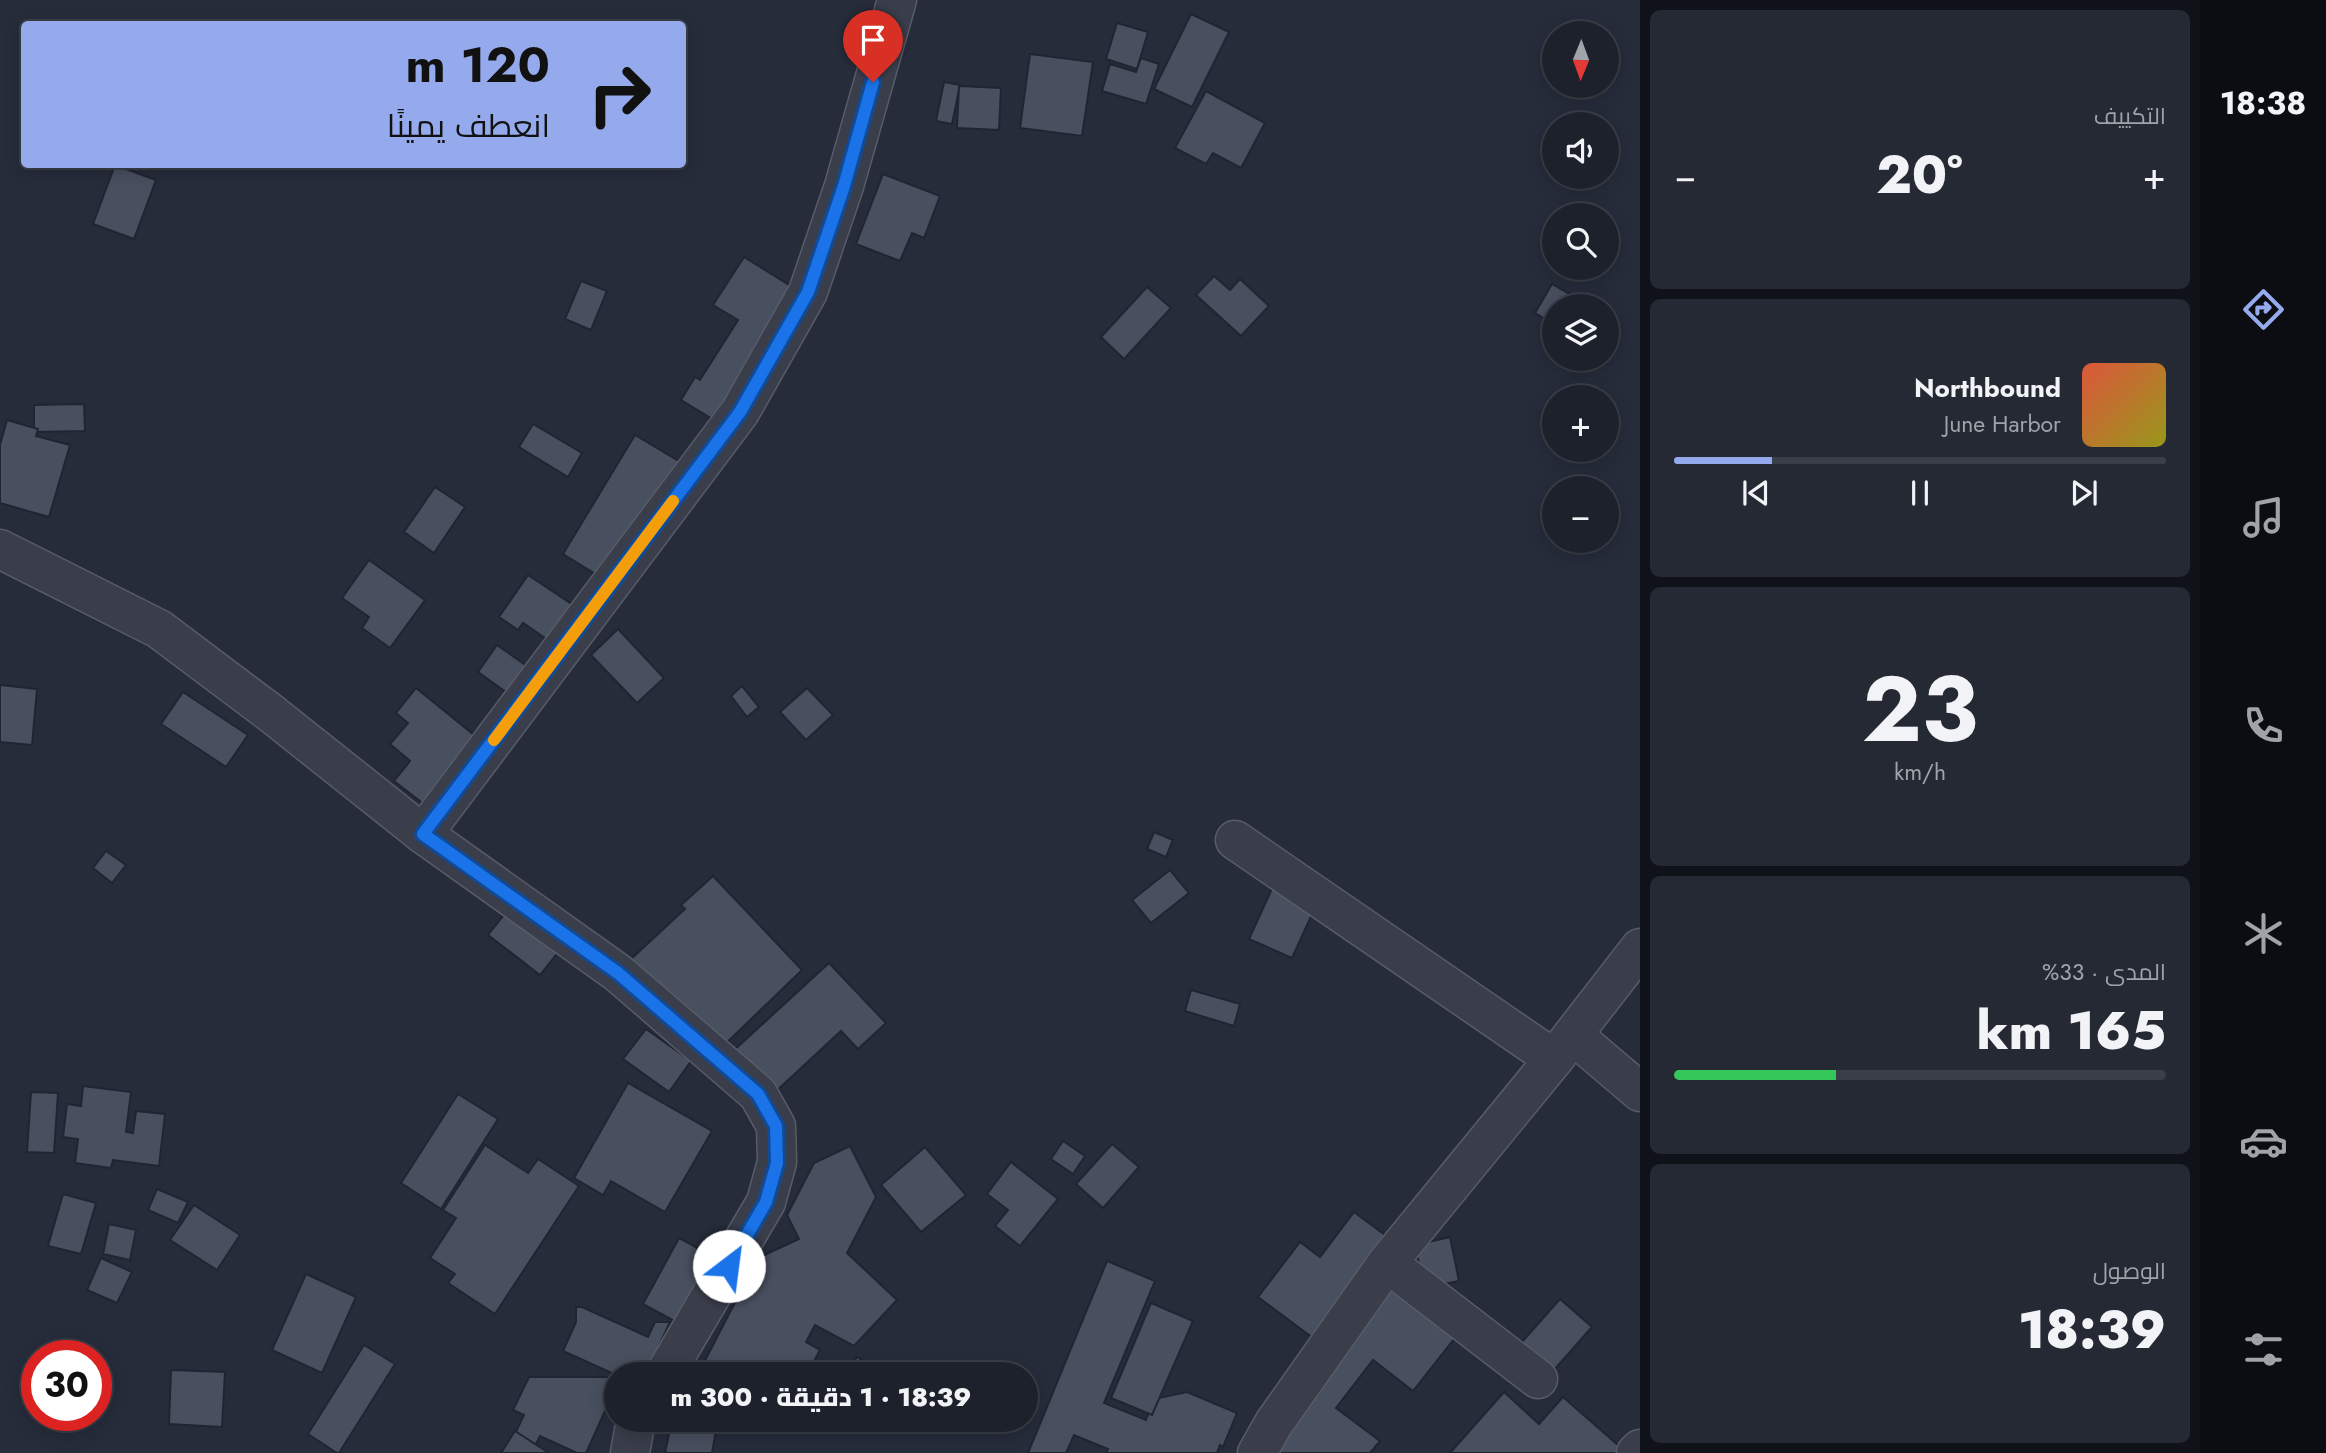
<!DOCTYPE html>
<html lang="ar">
<head>
<meta charset="utf-8">
<style>
	body { margin:0; font-family:Jost,Cairo,sans-serif; background:#252934; color:#f1f3f6; direction:rtl; height:100vh; display:flex; flex-direction:column; font-size:26px; white-space:nowrap }
	* { box-sizing:border-box; margin:0 }
	p { font-size:23px; color:#a0a3a9 }
	.icon { flex:none; width:38px; height:38px; fill:none; stroke:currentColor; stroke-width:2; stroke-linecap:round; stroke-linejoin:round }
	.map { position:relative; flex:1; overflow:hidden; direction:ltr }
	.details { display:flex; flex-direction:column; gap:10px; padding:10px; background:#0f1218; width:560px }
	.details>* { flex:none }
	.banner { position:absolute; left:21px; top:21px; width:665px; height:147px; border-radius:7px; box-shadow:0 4px 18px #0003,0 0 0 2px #3a3e48; direction:rtl; background:#95aaec; color:#111; overflow:hidden }
	.needle { width:46px; rotate:181deg }
	.fabs { position:absolute; left:1542px; top:21px; display:grid; gap:14px }
	.fabs a { display:grid; place-items:center; width:77px; height:77px; border-radius:50%; background:#1c212c; box-shadow:0 4px 18px #0003,0 0 0 2px #3a3e48; font-size:35px }
	.speed { position:absolute; left:21px; top:1340px; display:flex; gap:14px; font-size:35px; font-weight:700; text-align:center }
	.speed>* { display:grid; place-content:center; width:91px; height:91px; border-radius:50%; background:#1c212c; box-shadow:0 4px 18px #0003,0 0 0 2px #3a3e48; line-height:1 }
	.speed .limit { border:10px solid #d22; background:#fff; color:#111 }
	.pin { position:absolute; display:grid; place-items:center; width:60px; height:60px; color:#fff; margin:-72px -30px; border-radius:50% 50% 50% 0; rotate:-45deg; box-shadow:0 0 7px #0007 }
	.pin .icon { rotate:45deg }
	.me { position:absolute; width:77px; margin:-38px; rotate:30deg; stroke-linejoin:round; filter:drop-shadow(0 0 5px #0008) }
	.turn { display:flex; align-items:center; gap:24px; height:147px; padding:0 21px; font-size:32px }
	.turn .icon { width:91px; height:91px; stroke-width:2.5 }
	.turn b { display:block; font-size:49px; line-height:60px }
	.big { font-size:52px; font-weight:800; line-height:1.1 }
	.details .tile { flex:1; display:flex; flex-direction:column; justify-content:center; gap:10px; min-width:0; padding:0 24px; border-radius:10px; background:#252934 }
	.details .dial { align-items:center; gap:0 }
	.dial b { font-size:91px; line-height:1 }
	.song { display:flex; align-items:center; gap:21px }
	.cover { width:84px; height:84px; border-radius:10px; background:linear-gradient(135deg,hsl(10 70% 55%),hsl(60 70% 35%)) }
	.played { height:7px; border-radius:4px; background:linear-gradient(90deg,#95aaec 20%,#3a3e48 20%) }
	.keys { display:flex; justify-content:space-around; direction:ltr }
	.heat { display:flex; justify-content:space-between; align-items:center; font-size:38px; direction:ltr }
	.charge { height:10px; border-radius:5px; background:linear-gradient(90deg,#34c759 33%,#3a3e48 0) }
	.trip { position:absolute; left:604px; top:1362px; width:434px; height:70px; border-radius:35px; background:#1c212c; box-shadow:0 4px 18px #0003,0 0 0 2px #3a3e48; font-weight:800; line-height:70px; text-align:center; direction:rtl }
	main { display:flex; flex:1; min-height:0 }
	.tab-bar { display:flex; flex-direction:column; width:126px; justify-content:space-around; align-items:center; background:#0b0d12; color:#a0a3a9 }
	.tab-bar .icon { width:49px; height:49px }
	.tab-bar .active { color:#95aaec }
	.tab-bar b { font-size:32px; color:#f1f3f6 }
	.map>svg:first-child { display:block }
</style>
</head>
<body>
<main>
<nav class="tab-bar">
<b>18:38</b>
<svg class="icon active" aria-label="directions" viewBox="0 0 24 24"><path d="M12 3l9 9-9 9-9-9zM9 14v-3h6M13 9l2 2-2 2"/></svg>
<svg class="icon" aria-label="music" viewBox="0 0 24 24"><path d="M9 18V5l10-2v13"/><circle cx="6" cy="18" r="3"/><circle cx="16" cy="16" r="3"/></svg>
<svg class="icon" aria-label="phone" viewBox="0 0 24 24"><path d="M5 4h4l2 5-3 2q2 4 5 5l2-3 5 2v4C11 20 4 13 5 4z"/></svg>
<svg class="icon" aria-label="climate" viewBox="0 0 24 24"><path d="M12 3v18M4 7l16 10M4 17L20 7"/></svg>
<svg class="icon" aria-label="car" viewBox="0 0 24 24"><path d="M5 17H2v-5l4-1 3-4h7l3 4 3 1v5h-3M9 17h6M6 11h13"/><circle cx="7" cy="17" r="2"/><circle cx="17" cy="17" r="2"/></svg>
<svg class="icon" aria-label="filters" viewBox="0 0 24 24"><path d="M4 7h16M4 17h16"/><circle cx="9" cy="7" r="2"/><circle cx="15" cy="17" r="2"/></svg>
</nav>
<section class="details">
<div class="tile"><p>التكييف</p>
<div class="heat"><a>−</a><b class="big">20°</b><a>+</a></div>
</div>
<div class="tile">
<div class="song"><i class="cover"></i><div><b>Northbound</b><p>June Harbor</p></div></div>
<div class="played"></div>
<div class="keys"><svg class="icon" aria-label="previous" viewBox="0 0 24 24"><path d="M18 5L8 12l10 7zM5 5v14"/></svg><svg class="icon" aria-label="pause" viewBox="0 0 24 24"><path d="M8 5v14M16 5v14"/></svg><svg class="icon" aria-label="next" viewBox="0 0 24 24"><path d="M6 5l10 7-10 7zM19 5v14"/></svg></div>
</div>
<div class="tile dial"><b>23</b><p>km/h</p></div>
<div class="tile"><p>المدى · 33%</p><b class="big">165 km</b><div class="charge"></div></div>
<div class="tile"><p>الوصول</p><b class="big">18:39</b></div>
</section>
<div class="map">
<svg width="1640" height="1453" viewBox="0 0 1640 1453">
	<rect width="100%" height="100%" fill="#262c3a"/>
	<g fill="#484f5e" stroke="#212532" stroke-width="2">
		<path d="M 1191,14 L 1229,32 L 1192,107 L 1154,89 Z"/>
		<path d="M 1117,23 L 1148,32 L 1137,69 L 1106,59 Z"/>
		<path d="M 1030,54 L 1093,62 L 1082,136 L 1020,128 Z"/>
		<path d="M 1141,58 L 1159,64 L 1146,104 L 1102,91 L 1110,64 L 1136,72 Z"/>
		<path d="M 944,82 L 960,85 L 952,124 L 936,121 Z"/>
		<path d="M 959,86 L 1001,88 L 999,130 L 957,128 Z"/>
		<path d="M 1206,91 L 1265,123 L 1241,168 L 1213,153 L 1206,164 L 1175,148 Z"/>
		<path d="M 115,165 L 156,180 L 134,239 L 93,224 Z"/>
		<path d="M 883,174 L 940,196 L 924,238 L 912,233 L 900,261 L 856,244 Z"/>
		<path d="M 744,257 L 802,293 L 719,423 L 681,400 L 695,377 L 700,380 L 738,320 L 713,305 Z"/>
		<path d="M 1214,276 L 1230,290 L 1240,279 L 1269,306 L 1241,336 L 1196,295 Z"/>
		<path d="M 581,281 L 607,291 L 591,330 L 565,319 Z"/>
		<path d="M 1552,284 L 1571,295 L 1565,306 L 1554,306 L 1554,324 L 1535,313 Z"/>
		<path d="M 1147,287 L 1171,308 L 1124,359 L 1101,337 Z"/>
		<path d="M 84,404 L 85,431 L 34,432 L 34,405 Z"/>
		<path d="M 7,420 L 38,429 L 36,436 L 70,445 L 49,517 L 0,503 L 0,445 Z"/>
		<path d="M 533,424 L 582,453 L 568,477 L 519,447 Z"/>
		<path d="M 635,435 L 682,463 L 610,583 L 563,554 Z"/>
		<path d="M 435,487 L 465,507 L 434,553 L 404,532 Z"/>
		<path d="M 369,560 L 425,600 L 390,648 L 362,628 L 369,617 L 342,598 Z"/>
		<path d="M 528,575 L 582,611 L 558,647 L 523,623 L 518,630 L 499,617 Z"/>
		<path d="M 618,629 L 664,678 L 637,703 L 591,655 Z"/>
		<path d="M 497,645 L 537,673 L 517,700 L 478,672 Z"/>
		<path d="M 0,685 L 37,689 L 32,745 L 0,742 Z"/>
		<path d="M 742,686 L 759,707 L 747,717 L 731,696 Z"/>
		<path d="M 416,688 L 479,739 L 425,805 L 394,781 L 410,761 L 390,744 L 408,723 L 396,713 Z"/>
		<path d="M 807,688 L 833,715 L 806,740 L 780,712 Z"/>
		<path d="M 183,692 L 248,735 L 226,767 L 161,724 Z"/>
		<path d="M 1154,832 L 1173,840 L 1166,857 L 1147,849 Z"/>
		<path d="M 106,851 L 126,865 L 112,883 L 93,868 Z"/>
		<path d="M 1281,869 L 1324,888 L 1292,958 L 1249,939 Z"/>
		<path d="M 1170,870 L 1189,893 L 1151,923 L 1132,900 Z"/>
		<path d="M 713,876 L 802,970 L 718,1051 L 631,959 L 685,909 L 681,905 Z"/>
		<path d="M 511,906 L 563,946 L 540,975 L 488,935 Z"/>
		<path d="M 829,963 L 886,1023 L 858,1049 L 841,1031 L 771,1096 L 731,1053 Z"/>
		<path d="M 1191,990 L 1240,1004 L 1234,1026 L 1185,1011 Z"/>
		<path d="M 646,1029 L 691,1061 L 669,1092 L 623,1059 Z"/>
		<path d="M 628,1083 L 712,1131 L 665,1212 L 611,1181 L 603,1195 L 574,1178 Z"/>
		<path d="M 83,1086 L 131,1092 L 126,1132 L 133,1133 L 136,1111 L 165,1114 L 159,1166 L 113,1160 L 111,1168 L 75,1163 L 78,1139 L 63,1137 L 67,1104 L 81,1106 Z"/>
		<path d="M 31,1092 L 58,1093 L 54,1153 L 27,1152 Z"/>
		<path d="M 458,1094 L 498,1119 L 441,1209 L 401,1183 Z"/>
		<path d="M 1063,1141 L 1085,1156 L 1073,1174 L 1051,1159 Z"/>
		<path d="M 1112,1144 L 1139,1167 L 1103,1208 L 1076,1184 Z"/>
		<path d="M 485,1145 L 528,1173 L 538,1159 L 579,1186 L 495,1314 L 448,1283 L 455,1274 L 430,1258 L 456,1218 L 443,1210 Z"/>
		<path d="M 850,1146 L 876,1197 L 847,1253 L 897,1300 L 854,1346 L 815,1325 L 806,1342 L 820,1350 L 812,1365 L 795,1374 L 753,1374 L 734,1365 L 730,1374 L 698,1374 L 758,1258 L 799,1239 L 787,1215 L 814,1163 Z"/>
		<path d="M 925,1147 L 966,1195 L 921,1232 L 881,1185 Z"/>
		<path d="M 1011,1162 L 1058,1199 L 1020,1246 L 995,1226 L 1008,1210 L 987,1194 Z"/>
		<path d="M 157,1189 L 188,1202 L 178,1223 L 148,1210 Z"/>
		<path d="M 63,1194 L 96,1203 L 81,1254 L 48,1246 Z"/>
		<path d="M 194,1205 L 240,1235 L 217,1270 L 170,1240 Z"/>
		<path d="M 1354,1212 L 1393,1241 L 1317,1341 L 1258,1297 L 1300,1242 L 1320,1257 Z"/>
		<path d="M 109,1224 L 136,1230 L 130,1260 L 103,1254 Z"/>
		<path d="M 1450,1237 L 1459,1281 L 1424,1288 L 1415,1245 Z"/>
		<path d="M 679,1238 L 713,1256 L 676,1322 L 643,1304 Z"/>
		<path d="M 101,1258 L 132,1272 L 117,1303 L 87,1290 Z"/>
		<path d="M 1107,1261 L 1155,1281 L 1104,1403 L 1146,1420 L 1154,1399 L 1187,1392 L 1237,1413 L 1223,1447 L 1220,1445 L 1217,1453 L 1106,1453 L 1108,1449 L 1074,1435 L 1066,1453 L 1028,1453 Z"/>
		<path d="M 306,1274 L 356,1297 L 322,1373 L 272,1350 Z"/>
		<path d="M 1400,1275 L 1465,1325 L 1413,1391 L 1373,1360 L 1336,1408 L 1380,1441 L 1370,1453 L 1263,1453 Z"/>
		<path d="M 1560,1299 L 1592,1327 L 1546,1379 L 1514,1351 Z"/>
		<path d="M 1151,1303 L 1193,1321 L 1152,1415 L 1111,1398 Z"/>
		<path d="M 576,1307 L 582,1307 L 648,1337 L 655,1322 L 670,1322 L 646,1374 L 616,1375 L 563,1351 L 576,1322 Z"/>
		<path d="M 364,1345 L 395,1364 L 339,1453 L 337,1453 L 308,1434 Z"/>
		<path d="M 857,1357 L 884,1374 L 846,1374 Z"/>
		<path d="M 171,1370 L 225,1372 L 222,1427 L 169,1424 Z"/>
		<path d="M 529,1377 L 616,1377 L 616,1387 L 586,1453 L 577,1453 L 540,1436 L 533,1450 L 512,1440 L 524,1415 L 513,1410 Z"/>
		<path d="M 1504,1392 L 1539,1424 L 1563,1397 L 1627,1453 L 1450,1453 Z"/>
		<path d="M 675,1419 L 718,1419 L 712,1453 L 665,1453 L 670,1429 Z"/>
		<path d="M 515,1431 L 549,1453 L 501,1453 Z"/>
	</g>
	<g fill="none" stroke-linecap="round" stroke-linejoin="round">
		<defs>
			<g id="minor">
				<path d="M 0,549 L 159,629 L 272,714 L 423,834 L 618,973 L 758,1094 L 776,1126 L 777,1162 L 766,1202 L 665,1374"/>
				<path d="M 423,834 L 740,412 L 808,292 L 844,186 L 897,0"/>
				<path d="M 1235,840 L 1554,1059"/>
				<path d="M 1573,1035 L 1640,1092"/>
				<path d="M 1387,1263 L 1538,1379"/>
				<path d="M 630,1453 L 635,1425 L 639,1419"/>
				<path d="M 1257,1453 L 1274,1423 L 1387,1263 L 1554,1059 L 1640,948"/>
				<path d="M 1636,1453 L 1640,1449"/>
			</g>
		</defs>
		<use href="#minor" stroke="#585c69" stroke-width="41"/>
		<use href="#minor" stroke="#3a3e4b" stroke-width="38"/>
	</g>
	<g fill="none" stroke-linecap="round" stroke-linejoin="round">
		<defs>
			<path id="route" d="M 729,1266 L 766,1202 L 777,1163 L 776,1126 L 758,1094 L 618,973 L 423,834 L 740,412 L 808,292 L 844,186 L 873,82"/>
		</defs>
		<use href="#route" stroke="#114b97" stroke-width="18"/>
		<use href="#route" stroke="#1a73e8" stroke-width="12"/>
		<path stroke="#f59e0b" stroke-width="12" d="M 494,740 L 673,501"/>
	</g>
</svg>
<div class="fabs">
<a><svg class="needle" viewBox="-14 -14 28 28"><path d="M0-13l5 13h-10z" fill="#e53935"/><path d="M0 13l5-13h-10z" fill="#a0a3a9"/></svg></a>
<a><svg class="icon" aria-label="sound" viewBox="0 0 24 24"><path d="M4 9h4l5-4v14l-5-4H4zM17 9q2 3 0 6"/></svg></a>
<a><svg class="icon" aria-label="search" viewBox="0 0 24 24"><circle cx="10" cy="10" r="6"/><path d="M15 15l6 6"/></svg></a>
<a><svg class="icon" aria-label="layers" viewBox="0 0 24 24"><path d="M12 4l9 5-9 5-9-5zM3 14l9 5 9-5"/></svg></a>
<a>+</a>
<a>−</a>
</div>
<div class="speed"><div class="limit">30</div></div>
<div class="pin" style="left:873px;top:82px;background:#d93025"><svg class="icon" aria-label="arrive" viewBox="0 0 24 24"><path d="M6 21V4h12l-3 4 3 4H6"/></svg></div>
<svg class="me" style="left:729px;top:1266px" viewBox="-20 -20 40 40"><circle r="19" fill="#fff"/><path d="M0-13L10 11 0 6-10 11z" fill="#1a73e8"/></svg>
<div class="trip">18:39 · 1 دقيقة · 300 m</div>
<div class="banner">
<div class="turn"><svg class="icon" aria-label="right" viewBox="0 0 24 24"><path d="M7 20v-9h11M14 6l5 5-5 5"/></svg><div><b>120 m</b>انعطف يمينًا</div></div>
</div>
</div>
</main>
</body>
</html>
